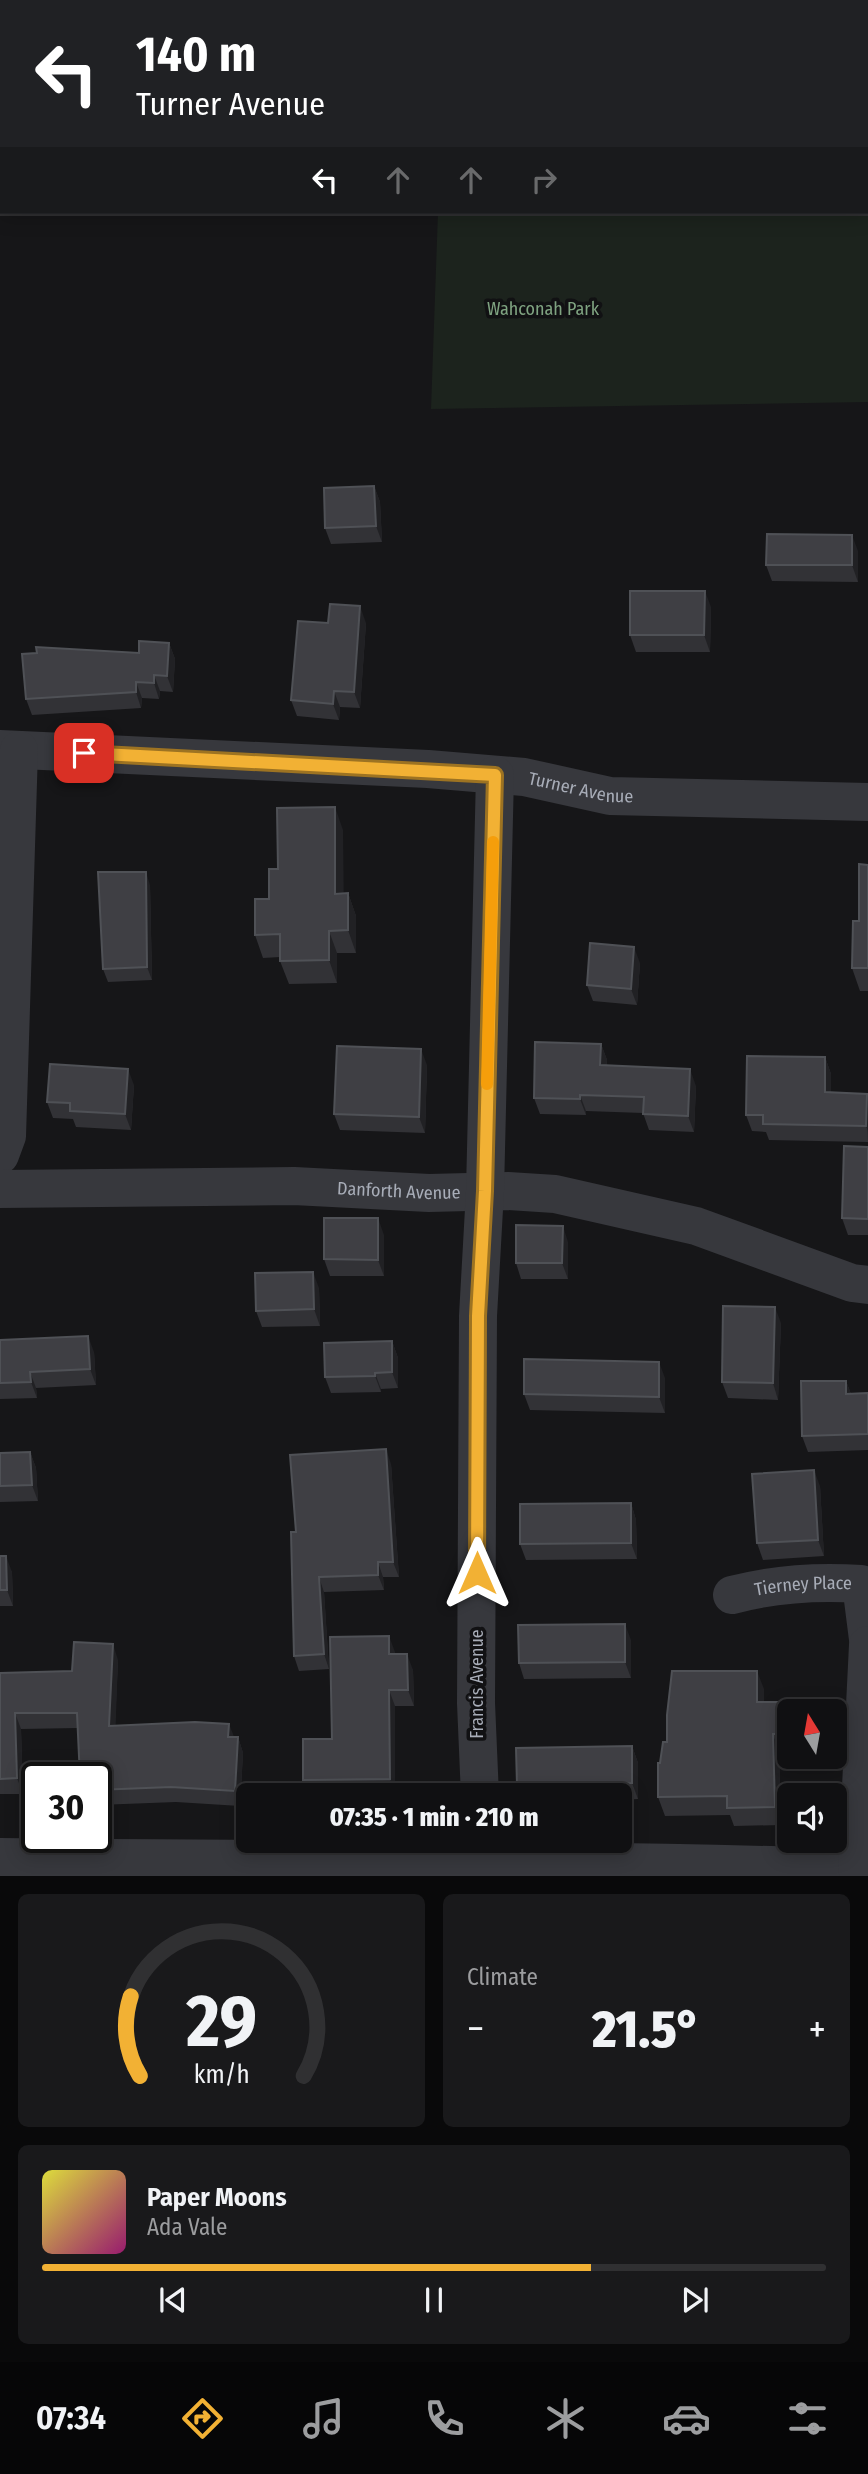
<!DOCTYPE html>
<html lang="en">
<head>
<meta charset="utf-8">
<style>
	body { margin:0; font-family:"Fira Sans Condensed",sans-serif; background:#19191b; color:#f1f3f6; height:100vh; display:flex; flex-direction:column; font-size:26px; white-space:nowrap }
	* { box-sizing:border-box; margin:0 }
	p { font-size:23px; color:#9c9d9f }
	.icon { flex:none; width:38px; height:38px; fill:none; stroke:currentColor; stroke-width:2; stroke-linecap:round; stroke-linejoin:round }
	.map { position:relative; height:1876px; overflow:hidden }
	.drawer { display:flex; flex-direction:column; gap:18px; padding:18px; background:#09090a; flex:1 }
	.drawer>* { flex:none }
	.guide { position:absolute; left:0px; top:0px; width:868px; height:214px; box-shadow:0 4px 18px #0003,0 0 0 2px #303032; background:#202124; color:#fff; overflow:hidden }
	.needle { width:46px; rotate:349deg }
	.fabs { position:absolute; left:777px; top:1699px; display:grid; gap:14px }
	.fabs a { display:grid; place-items:center; width:70px; height:70px; border-radius:10px; background:#101012; box-shadow:0 4px 18px #0003,0 0 0 2px #303032; font-size:35px }
	.speed { position:absolute; left:21px; top:1762px; display:flex; gap:14px; font-size:35px; font-weight:700; text-align:center }
	.speed>* { display:grid; place-content:center; width:91px; height:91px; border-radius:50%; background:#101012; box-shadow:0 4px 18px #0003,0 0 0 2px #303032; line-height:1 }
	.speed .limit { border:4px solid #111; border-radius:10px; background:#fff; color:#111 }
	.pin { position:absolute; display:grid; place-items:center; width:60px; height:60px; color:#fff; margin:-30px; border-radius:14px; box-shadow:0 4px 10px #0006 }
	.me { position:absolute; width:77px; margin:-38px; rotate:0deg; stroke-linejoin:round; filter:drop-shadow(0 0 5px #0008) }
	.turn { display:flex; align-items:center; gap:24px; height:147px; padding:0 21px; font-size:32px }
	.turn .icon { width:91px; height:91px; stroke-width:2.5 }
	.turn b { display:block; font-size:49px; line-height:60px }
	.lanes { display:flex; align-items:center; height:66px; padding:0 21px; background:#0003; justify-content:center; gap:35px; direction:ltr }
	.lanes .off { opacity:.35 }
	.big { font-size:52px; font-weight:800; line-height:1.1 }
	.drawer .widget { flex:1; display:flex; flex-direction:column; justify-content:center; gap:10px; min-width:0; padding:0 24px; border-radius:10px; background:#19191b }
	.drawer .dial { align-items:center; gap:0 }
	.dial svg { height:182px; overflow:visible; fill:none; stroke:#303032; stroke-width:7; stroke-linecap:round; text-anchor:middle }
	.dial text { fill:#f1f3f6; stroke:none }
	.song { display:flex; align-items:center; gap:21px }
	.cover { width:84px; height:84px; border-radius:10px; background:linear-gradient(135deg,hsl(60 70% 55%),hsl(320 70% 35%)) }
	.played { height:7px; border-radius:4px; background:linear-gradient(90deg,#f2b134 70%,#303032 70%) }
	.keys { display:flex; justify-content:space-around; direction:ltr }
	.heat { display:flex; justify-content:space-between; align-items:center; font-size:38px; direction:ltr }
	.drawer .tiles { flex:1; display:grid; gap:18px; grid-template-columns:1fr 1fr }
	.widget:last-child { grid-column:span 2 }
	.trip { position:absolute; left:236px; top:1783px; width:396px; height:70px; border-radius:10px; background:#101012; box-shadow:0 4px 18px #0003,0 0 0 2px #303032; font-weight:800; line-height:70px; text-align:center }
	.menu { display:flex; height:112px; justify-content:space-around; align-items:center; background:#060607; color:#9c9d9f }
	.menu .icon { width:49px; height:49px }
	.menu .active { color:#f2b134 }
	.menu b { font-size:32px; color:#f1f3f6 }
	.map>svg:first-child { display:block }
</style>
</head>
<body>
<div class="map">
<svg width="868" height="1876" viewBox="0 0 868 1876">
	<rect width="100%" height="100%" fill="#161618"/>
	<path fill="#1c231d" d="M 445,0 L 868,0 L 868,402 L 431,409 L 438,212 L 866,212 L 866,2 L 445,2 Z"/>
	<g fill="none" stroke-linecap="round" stroke-linejoin="round">
		<g stroke="#37383d" stroke-width="38">
			<path id="s1" d="M 0,749 L 428,769 L 524,777 L 610,796 L 868,802"/>
			<path d="M 0,1155 L 7,1136 L 19,750"/>
			<path id="s2" d="M 0,1189 L 294,1186 L 429,1193 L 508,1191 L 555,1194 L 696,1226 L 852,1283 L 868,1285"/>
			<path id="s3" d="M 732,1595 C 774,1584 817,1581 861,1584 L 868,1639"/>
			<path d="M 480,1796 L 476,1703 L 478,1316 L 485,1191 L 495,775"/>
			<path d="M 0,1857 C 289,1860 579,1858 868,1868"/>
			<path d="M 857,1868 L 868,1645"/>
		</g>
	</g>
	<g fill="#323236">
		<path d="M 374,486 L 380,502 L 382,542 L 331,544 L 325,528 Z"/>
		<path d="M 858,551 L 858,582 L 772,581 L 766,565 Z"/>
		<path d="M 711,607 L 710,652 L 636,652 L 630,635 Z"/>
		<path d="M 328,623 L 366,623 L 360,708 L 340,707 L 339,720 L 297,716 L 291,700 Z"/>
		<path d="M 169,643 L 175,659 L 173,692 L 160,691 L 159,699 L 142,698 L 141,708 L 32,715 L 26,699 L 139,653 Z"/>
		<path d="M 343,830 L 343,893 L 348,893 L 356,916 L 356,953 L 337,953 L 337,983 L 289,984 L 280,961 L 280,957 L 263,958 L 255,935 L 269,899 L 278,869 Z"/>
		<path d="M 868,865 L 868,991 L 860,991 L 852,968 Z"/>
		<path d="M 150,885 L 152,980 L 108,982 L 103,969 Z"/>
		<path d="M 640,963 L 637,1005 L 593,1001 L 587,985 Z"/>
		<path d="M 601,1044 L 607,1060 L 607,1065 L 696,1086 L 694,1132 L 649,1130 L 643,1113 L 586,1111 L 586,1115 L 540,1114 L 534,1098 Z"/>
		<path d="M 825,1057 L 831,1074 L 831,1092 L 867,1094 L 868,1142 L 769,1140 L 766,1132 L 752,1131 L 746,1115 Z"/>
		<path d="M 427,1065 L 425,1133 L 340,1130 L 334,1114 Z"/>
		<path d="M 134,1085 L 131,1130 L 76,1127 L 73,1119 L 53,1118 L 47,1102 Z"/>
		<path d="M 868,1147 L 868,1235 L 848,1235 L 842,1218 Z"/>
		<path d="M 384,1235 L 384,1276 L 330,1276 L 324,1259 Z"/>
		<path d="M 568,1242 L 568,1279 L 521,1279 L 516,1263 Z"/>
		<path d="M 319,1288 L 320,1326 L 262,1327 L 256,1311 Z"/>
		<path d="M 781,1323 L 778,1400 L 728,1398 L 722,1382 Z"/>
		<path d="M 0,1340 L 94,1352 L 96,1385 L 36,1388 L 37,1398 L 0,1399 Z"/>
		<path d="M 392,1341 L 398,1358 L 398,1388 L 381,1389 L 381,1392 L 331,1393 L 325,1377 Z"/>
		<path d="M 665,1378 L 665,1413 L 530,1410 L 524,1394 Z"/>
		<path d="M 846,1381 L 851,1394 L 868,1393 L 868,1450 L 808,1452 L 802,1436 Z"/>
		<path d="M 30,1452 L 36,1468 L 38,1501 L 0,1502 L 0,1453 Z"/>
		<path d="M 391,1464 L 399,1577 L 383,1577 L 384,1590 L 324,1592 L 329,1669 L 299,1671 L 294,1656 L 296,1532 Z"/>
		<path d="M 820,1486 L 824,1556 L 763,1560 L 757,1543 Z"/>
		<path d="M 631,1503 L 636,1520 L 637,1559 L 526,1560 L 520,1544 Z"/>
		<path d="M 0,1556 L 12,1572 L 13,1606 L 0,1606 Z"/>
		<path d="M 631,1640 L 631,1678 L 524,1679 L 519,1663 Z"/>
		<path d="M 395,1652 L 395,1654 L 413,1670 L 414,1706 L 395,1706 L 395,1795 L 309,1796 L 303,1780 L 332,1739 Z"/>
		<path d="M 118,1660 L 115,1726 L 238,1737 L 243,1753 L 240,1806 L 176,1802 L 98,1805 L 96,1800 L 96,1778 L 78,1728 L 21,1729 L 23,1794 L 0,1794 L 0,1673 L 72,1671 Z"/>
		<path d="M 764,1689 L 764,1702 L 789,1712 L 789,1752 L 779,1752 L 781,1825 L 734,1826 L 730,1815 L 665,1816 L 658,1797 L 667,1742 Z"/>
		<path d="M 632,1746 L 638,1763 L 638,1799 L 620,1800 L 620,1796 L 521,1796 L 517,1785 Z"/>
	</g>
	<g fill="#212124">
		<path d="M 374,486 L 380,502 L 382,542 L 376,526 Z"/>
		<path d="M 852,535 L 858,551 L 858,582 L 852,565 Z"/>
		<path d="M 705,591 L 711,607 L 710,652 L 704,635 Z"/>
		<path d="M 360,606 L 366,623 L 360,708 L 354,692 Z"/>
		<path d="M 169,643 L 175,659 L 173,692 L 167,676 Z"/>
		<path d="M 154,675 L 160,691 L 159,699 L 154,683 Z"/>
		<path d="M 136,682 L 142,698 L 141,708 L 136,692 Z"/>
		<path d="M 334,691 L 340,707 L 339,720 L 333,704 Z"/>
		<path d="M 335,807 L 343,830 L 344,917 L 335,894 Z"/>
		<path d="M 146,872 L 150,885 L 152,980 L 147,967 Z"/>
		<path d="M 348,893 L 356,916 L 356,953 L 348,930 Z"/>
		<path d="M 329,931 L 337,953 L 337,983 L 329,960 Z"/>
		<path d="M 634,947 L 640,963 L 637,1005 L 631,989 Z"/>
		<path d="M 601,1044 L 607,1060 L 606,1081 L 600,1065 Z"/>
		<path d="M 421,1049 L 427,1065 L 425,1133 L 419,1117 Z"/>
		<path d="M 825,1057 L 831,1074 L 831,1108 L 825,1092 Z"/>
		<path d="M 128,1069 L 134,1085 L 131,1130 L 125,1114 Z"/>
		<path d="M 690,1069 L 696,1086 L 694,1132 L 688,1116 Z"/>
		<path d="M 867,1094 L 868,1096 L 868,1131 L 866,1126 Z"/>
		<path d="M 580,1095 L 586,1111 L 586,1115 L 580,1099 Z"/>
		<path d="M 378,1218 L 384,1235 L 384,1276 L 378,1260 Z"/>
		<path d="M 563,1226 L 568,1242 L 568,1279 L 562,1263 Z"/>
		<path d="M 313,1272 L 319,1288 L 320,1326 L 314,1309 Z"/>
		<path d="M 775,1307 L 781,1323 L 778,1400 L 773,1383 Z"/>
		<path d="M 88,1336 L 94,1352 L 96,1385 L 90,1369 Z"/>
		<path d="M 392,1341 L 398,1358 L 398,1388 L 392,1372 Z"/>
		<path d="M 659,1362 L 665,1378 L 665,1413 L 659,1397 Z"/>
		<path d="M 30,1372 L 36,1388 L 37,1398 L 31,1382 Z"/>
		<path d="M 375,1373 L 381,1389 L 381,1392 L 375,1376 Z"/>
		<path d="M 846,1381 L 852,1397 L 846,1394 Z"/>
		<path d="M 386,1449 L 391,1464 L 399,1577 L 393,1562 Z"/>
		<path d="M 30,1452 L 36,1468 L 38,1501 L 32,1485 Z"/>
		<path d="M 814,1470 L 820,1486 L 824,1556 L 818,1540 Z"/>
		<path d="M 631,1503 L 636,1520 L 637,1559 L 631,1543 Z"/>
		<path d="M 6,1556 L 12,1572 L 13,1606 L 7,1590 Z"/>
		<path d="M 378,1562 L 383,1577 L 384,1590 L 378,1575 Z"/>
		<path d="M 319,1577 L 324,1592 L 329,1669 L 324,1654 Z"/>
		<path d="M 625,1624 L 631,1640 L 631,1678 L 625,1662 Z"/>
		<path d="M 389,1636 L 395,1652 L 395,1671 L 389,1654 Z"/>
		<path d="M 113,1644 L 118,1660 L 115,1741 L 109,1726 Z"/>
		<path d="M 407,1654 L 413,1670 L 414,1706 L 408,1690 Z"/>
		<path d="M 757,1671 L 764,1689 L 764,1721 L 757,1702 Z"/>
		<path d="M 389,1690 L 395,1706 L 395,1795 L 390,1779 Z"/>
		<path d="M 15,1713 L 21,1729 L 23,1794 L 17,1778 Z"/>
		<path d="M 229,1724 L 235,1739 L 228,1737 Z"/>
		<path d="M 773,1734 L 779,1752 L 781,1825 L 775,1807 Z"/>
		<path d="M 238,1737 L 243,1753 L 240,1806 L 235,1791 Z"/>
		<path d="M 632,1746 L 638,1763 L 638,1799 L 632,1783 Z"/>
	</g>
	<g fill="#3f3f44" stroke="#4f5156" stroke-width="2">
		<path d="M 374,486 L 376,526 L 325,528 L 324,488 Z"/>
		<path d="M 767,534 L 852,535 L 852,565 L 766,565 Z"/>
		<path d="M 630,591 L 705,591 L 704,635 L 630,635 Z"/>
		<path d="M 330,604 L 360,606 L 354,692 L 334,691 L 333,704 L 291,700 L 298,621 L 328,623 Z"/>
		<path d="M 139,641 L 169,643 L 167,676 L 154,675 L 154,683 L 136,682 L 136,692 L 26,699 L 22,654 L 37,653 L 36,647 L 139,653 Z"/>
		<path d="M 335,807 L 335,894 L 348,893 L 348,930 L 329,931 L 329,960 L 280,961 L 280,934 L 255,935 L 255,899 L 269,899 L 269,869 L 278,869 L 277,808 Z"/>
		<path d="M 859,864 L 868,865 L 868,968 L 852,968 L 853,921 L 859,921 Z"/>
		<path d="M 98,872 L 146,872 L 147,967 L 103,969 Z"/>
		<path d="M 590,943 L 634,947 L 631,989 L 587,985 Z"/>
		<path d="M 535,1042 L 601,1044 L 600,1065 L 690,1069 L 688,1116 L 643,1114 L 644,1097 L 580,1095 L 580,1099 L 534,1098 Z"/>
		<path d="M 337,1046 L 421,1049 L 419,1117 L 334,1114 Z"/>
		<path d="M 747,1056 L 825,1057 L 825,1092 L 867,1094 L 866,1126 L 763,1124 L 763,1115 L 746,1115 Z"/>
		<path d="M 50,1064 L 128,1069 L 125,1114 L 70,1111 L 70,1103 L 47,1102 Z"/>
		<path d="M 844,1146 L 868,1147 L 868,1219 L 842,1218 Z"/>
		<path d="M 324,1218 L 378,1218 L 378,1260 L 324,1259 Z"/>
		<path d="M 516,1225 L 563,1226 L 562,1263 L 516,1263 Z"/>
		<path d="M 313,1272 L 314,1309 L 256,1311 L 255,1273 Z"/>
		<path d="M 723,1306 L 775,1307 L 773,1383 L 722,1382 Z"/>
		<path d="M 88,1336 L 90,1369 L 30,1372 L 31,1382 L 0,1383 L 0,1340 Z"/>
		<path d="M 392,1341 L 392,1372 L 375,1373 L 375,1376 L 325,1377 L 324,1343 Z"/>
		<path d="M 524,1359 L 659,1362 L 659,1397 L 524,1394 Z"/>
		<path d="M 801,1381 L 846,1381 L 846,1394 L 868,1393 L 868,1434 L 802,1436 Z"/>
		<path d="M 386,1449 L 393,1562 L 378,1562 L 378,1575 L 319,1577 L 324,1654 L 294,1656 L 291,1532 L 296,1532 L 290,1455 Z"/>
		<path d="M 30,1452 L 32,1485 L 0,1486 L 0,1453 Z"/>
		<path d="M 814,1470 L 818,1540 L 757,1543 L 752,1474 Z"/>
		<path d="M 631,1503 L 631,1543 L 520,1544 L 520,1504 Z"/>
		<path d="M 0,1556 L 6,1556 L 7,1590 L 0,1590 Z"/>
		<path d="M 625,1624 L 625,1662 L 519,1663 L 518,1625 Z"/>
		<path d="M 389,1636 L 389,1654 L 407,1654 L 408,1690 L 389,1690 L 390,1779 L 303,1780 L 303,1739 L 332,1739 L 330,1637 Z"/>
		<path d="M 74,1642 L 113,1644 L 109,1726 L 195,1722 L 229,1724 L 228,1737 L 238,1737 L 235,1791 L 171,1787 L 96,1790 L 96,1778 L 80,1778 L 77,1713 L 15,1713 L 17,1778 L 0,1779 L 0,1673 L 72,1671 Z"/>
		<path d="M 672,1671 L 757,1671 L 757,1702 L 824,1702 L 824,1712 L 789,1712 L 789,1734 L 773,1734 L 775,1807 L 727,1808 L 727,1796 L 658,1797 L 658,1763 L 660,1763 L 663,1742 L 667,1742 L 667,1715 Z"/>
		<path d="M 632,1746 L 632,1783 L 517,1785 L 516,1748 Z"/>
	</g>
	<g fill="none" stroke-linecap="round" stroke-linejoin="round">
		<defs>
			<path id="route" d="M 84,753 L 495,775 L 485,1191 L 478,1316 L 477,1573"/>
		</defs>
		<use href="#route" stroke="#9d7322" stroke-width="18"/>
		<use href="#route" stroke="#f2b134" stroke-width="12"/>
		<path stroke="#f59e0b" stroke-width="12" d="M 487,1084 L 493,842"/>
	</g>
	<g text-anchor="middle" stroke-width="7" stroke-linejoin="round" paint-order="stroke">
		<g font-size="18" fill="#7fa381" stroke="#111113">
			<text x="543" y="315">Wahconah Park</text>
		</g>
		<g font-size="18" fill="#a8adb8" stroke="#111113">
			<text dy="6" stroke="none"><textPath href="#s1" startOffset="583">Turner Avenue</textPath></text>
			<text dy="6" stroke="none"><textPath href="#s2" startOffset="399">Danforth Avenue</textPath></text>
			<text dy="6" stroke="none"><textPath href="#s3" startOffset="72">Tierney Place</textPath></text>
			<text transform="translate(477 1684) rotate(-90)" y="6">Francis Avenue</text>
		</g>
	</g>
</svg>
<div class="fabs">
<a><svg class="needle" viewBox="-14 -14 28 28"><path d="M0-13l5 13h-10z" fill="#e53935"/><path d="M0 13l5-13h-10z" fill="#9c9d9f"/></svg></a>
<a><svg class="icon" aria-label="sound" viewBox="0 0 24 24"><path d="M4 9h4l5-4v14l-5-4H4zM17 9q2 3 0 6"/></svg></a>
</div>
<div class="speed"><div class="limit">30</div></div>
<div class="pin" style="left:84px;top:753px;background:#d93025"><svg class="icon" aria-label="arrive" viewBox="0 0 24 24"><path d="M6 21V4h12l-3 4 3 4H6"/></svg></div>
<svg class="me" style="left:477px;top:1573px" viewBox="-20 -20 40 40"><path d="M0-17L14 15 0 8-14 15z" fill="#f2b134" stroke="#fff" stroke-width="4"/></svg>
<div class="trip">07:35 · 1 min · 210 m</div>
<div class="guide">
<div class="turn"><svg class="icon" aria-label="left" viewBox="0 0 24 24"><path d="M17 20v-9H6M10 6l-5 5 5 5"/></svg><div><b>140 m</b>Turner Avenue</div></div>
<div class="lanes"><svg class="icon" aria-label="left" viewBox="0 0 24 24"><path d="M17 20v-9H6M10 6l-5 5 5 5"/></svg><svg class="icon off" aria-label="ahead" viewBox="0 0 24 24"><path d="M12 20V5M6 11l6-6 6 6"/></svg><svg class="icon off" aria-label="ahead" viewBox="0 0 24 24"><path d="M12 20V5M6 11l6-6 6 6"/></svg><svg class="icon off" aria-label="right" viewBox="0 0 24 24"><path d="M7 20v-9h11M14 6l5 5-5 5"/></svg></div>
</div>
</div>
<section class="drawer">
<div class="tiles">
<div class="widget dial"><svg viewBox="0 0 100 80">
<path d="M14 69A42 42 0 1 1 86 69"/>
<path d="M14 69A42 42 0 0 1 10 34" stroke="#f2b134"/>
<text x="50" y="56" font-size="32" font-weight="700">29</text>
<text x="50" y="72" font-size="11">km/h</text>
</svg></div>
<div class="widget"><p>Climate</p>
<div class="heat"><a>−</a><b class="big">21.5°</b><a>+</a></div>
</div>
<div class="widget">
<div class="song"><i class="cover"></i><div><b>Paper Moons</b><p>Ada Vale</p></div></div>
<div class="played"></div>
<div class="keys"><svg class="icon" aria-label="previous" viewBox="0 0 24 24"><path d="M18 5L8 12l10 7zM5 5v14"/></svg><svg class="icon" aria-label="pause" viewBox="0 0 24 24"><path d="M8 5v14M16 5v14"/></svg><svg class="icon" aria-label="next" viewBox="0 0 24 24"><path d="M6 5l10 7-10 7zM19 5v14"/></svg></div>
</div>
</div>
</section>
<nav class="menu">
<b>07:34</b>
<svg class="icon active" aria-label="directions" viewBox="0 0 24 24"><path d="M12 3l9 9-9 9-9-9zM9 14v-3h6M13 9l2 2-2 2"/></svg>
<svg class="icon" aria-label="music" viewBox="0 0 24 24"><path d="M9 18V5l10-2v13"/><circle cx="6" cy="18" r="3"/><circle cx="16" cy="16" r="3"/></svg>
<svg class="icon" aria-label="phone" viewBox="0 0 24 24"><path d="M5 4h4l2 5-3 2q2 4 5 5l2-3 5 2v4C11 20 4 13 5 4z"/></svg>
<svg class="icon" aria-label="climate" viewBox="0 0 24 24"><path d="M12 3v18M4 7l16 10M4 17L20 7"/></svg>
<svg class="icon" aria-label="car" viewBox="0 0 24 24"><path d="M5 17H2v-5l4-1 3-4h7l3 4 3 1v5h-3M9 17h6M6 11h13"/><circle cx="7" cy="17" r="2"/><circle cx="17" cy="17" r="2"/></svg>
<svg class="icon" aria-label="filters" viewBox="0 0 24 24"><path d="M4 7h16M4 17h16"/><circle cx="9" cy="7" r="2"/><circle cx="15" cy="17" r="2"/></svg>
</nav>
</body>
</html>
